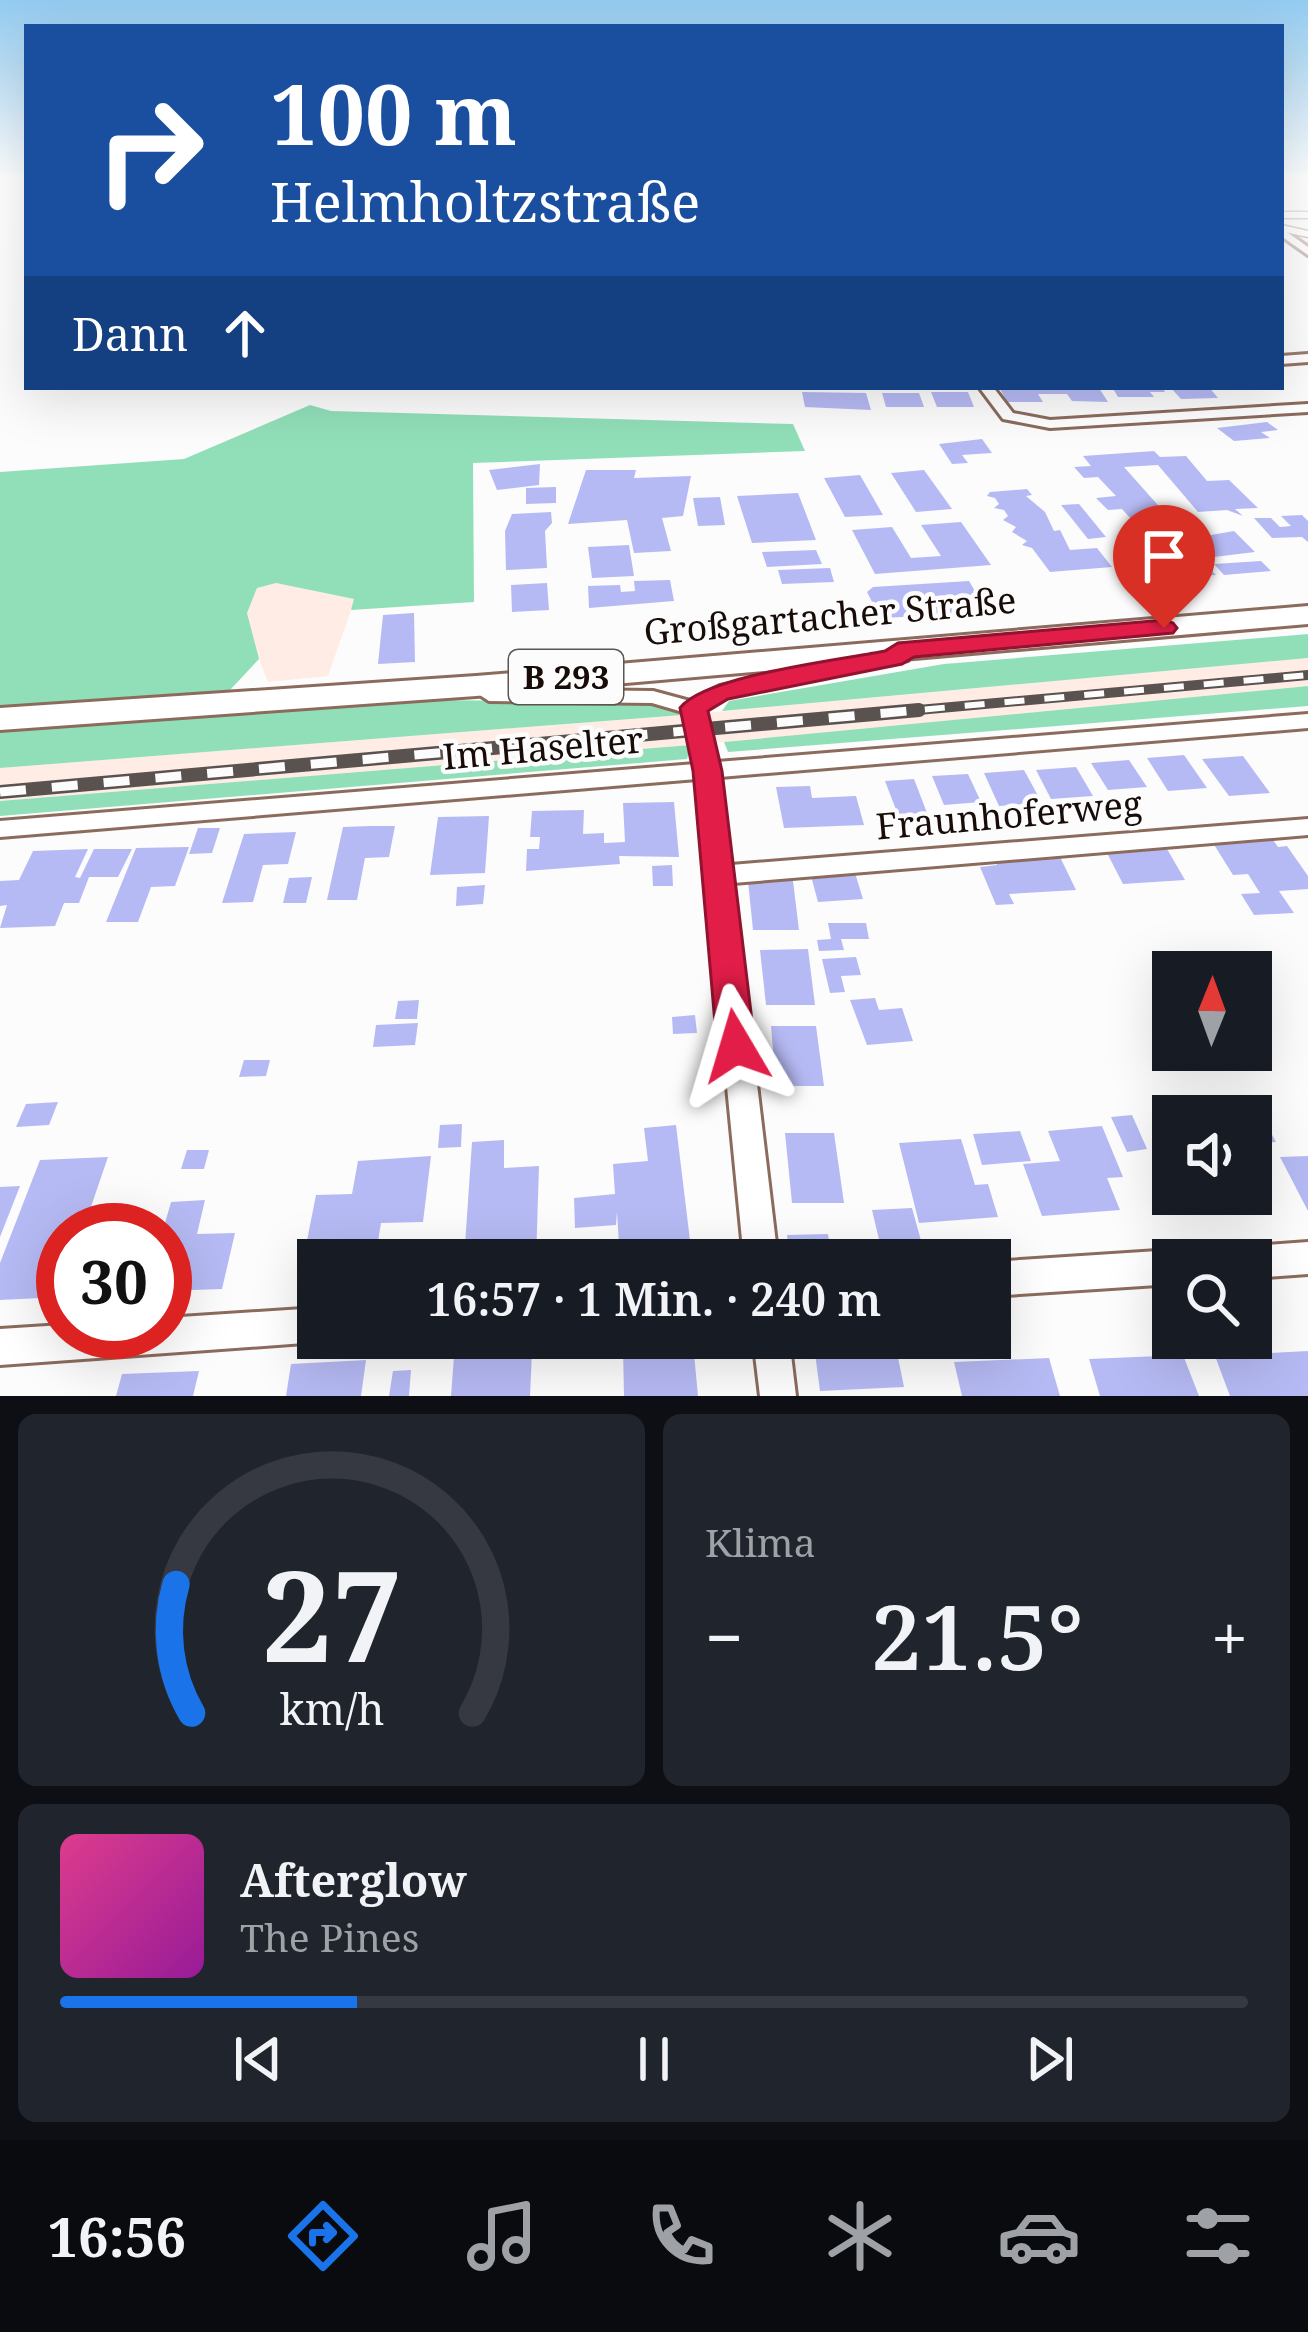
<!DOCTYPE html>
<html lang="de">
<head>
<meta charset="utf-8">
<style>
	body { margin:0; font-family:"Noto Serif",serif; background:#20242c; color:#f1f3f6; height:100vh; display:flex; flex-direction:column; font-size:45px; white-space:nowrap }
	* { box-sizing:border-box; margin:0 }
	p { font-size:39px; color:#9ea1a6 }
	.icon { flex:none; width:66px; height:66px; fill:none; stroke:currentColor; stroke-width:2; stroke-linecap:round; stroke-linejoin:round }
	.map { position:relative; height:1396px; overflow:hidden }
	.details { display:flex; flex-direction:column; gap:18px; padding:18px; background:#0d0f14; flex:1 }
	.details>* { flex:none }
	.banner { position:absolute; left:24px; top:24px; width:1260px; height:366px; border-radius:0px; box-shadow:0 12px 48px #0002; background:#1a4fa0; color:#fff; overflow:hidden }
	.needle { width:78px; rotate:1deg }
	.fabs { position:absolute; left:1152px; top:951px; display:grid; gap:24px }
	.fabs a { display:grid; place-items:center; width:120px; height:120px; border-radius:0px; background:#171b24; box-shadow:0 12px 48px #0002; font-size:60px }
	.speed { position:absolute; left:36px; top:1203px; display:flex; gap:24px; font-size:60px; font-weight:700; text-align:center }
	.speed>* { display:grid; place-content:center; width:156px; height:156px; border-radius:50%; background:#171b24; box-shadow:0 12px 48px #0002; line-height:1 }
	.speed .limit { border:18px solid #d22; background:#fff; color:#111 }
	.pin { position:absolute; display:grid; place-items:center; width:102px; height:102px; color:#fff; margin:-123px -51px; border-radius:50% 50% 50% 0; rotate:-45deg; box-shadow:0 0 12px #0007 }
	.pin .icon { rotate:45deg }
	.me { position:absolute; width:132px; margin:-66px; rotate:353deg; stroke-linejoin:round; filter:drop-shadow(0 0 9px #0008) }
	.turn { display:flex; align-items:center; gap:42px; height:252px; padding:0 48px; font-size:54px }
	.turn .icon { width:156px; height:156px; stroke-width:2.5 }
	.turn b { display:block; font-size:84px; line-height:102px }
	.then { display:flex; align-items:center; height:114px; padding:0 48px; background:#0003; gap:24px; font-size:45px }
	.big { font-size:90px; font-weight:600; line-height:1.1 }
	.details .card { flex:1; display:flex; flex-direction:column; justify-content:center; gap:18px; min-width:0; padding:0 42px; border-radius:18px; background:#20242c }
	.details .dial { align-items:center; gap:0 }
	.dial svg { height:312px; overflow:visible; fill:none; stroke:#363941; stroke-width:7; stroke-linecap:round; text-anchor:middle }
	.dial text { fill:#f1f3f6; stroke:none }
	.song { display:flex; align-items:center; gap:36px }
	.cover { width:144px; height:144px; border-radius:18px; background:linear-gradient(135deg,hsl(330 70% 55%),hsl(300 70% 35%)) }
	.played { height:12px; border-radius:6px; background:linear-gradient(90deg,#1a73e8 25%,#363941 25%) }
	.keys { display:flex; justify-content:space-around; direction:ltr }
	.heat { display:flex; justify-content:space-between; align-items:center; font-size:66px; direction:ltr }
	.details .tiles { flex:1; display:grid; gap:18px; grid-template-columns:1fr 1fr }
	.card:last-child { grid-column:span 2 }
	.trip { position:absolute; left:297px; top:1239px; width:714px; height:120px; border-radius:0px; background:#171b24; box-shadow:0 12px 48px #0002; font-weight:600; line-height:120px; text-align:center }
	.tab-bar { display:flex; height:192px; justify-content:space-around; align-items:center; background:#090b0e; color:#9ea1a6 }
	.tab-bar .icon { width:84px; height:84px }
	.tab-bar .on { color:#1a73e8 }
	.tab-bar b { font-size:54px; color:#f1f3f6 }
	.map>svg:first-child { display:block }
</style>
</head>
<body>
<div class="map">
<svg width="1308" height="1396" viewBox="0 0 1308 1396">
	<rect width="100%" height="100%" fill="#fcfcfc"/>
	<g fill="#ffece4">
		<path d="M 276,583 L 355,599 L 328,676 L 268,682 L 249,634 L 247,613 L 257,588 Z"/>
		<path d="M 1308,658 L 1308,686 L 691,745 L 0,801 L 0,768 L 682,715 Z"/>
	</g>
	<g fill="#91dfb9">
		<path d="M 310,405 L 331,411 L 793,424 L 805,451 L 473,463 L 474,602 L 351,610 L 354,599 L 276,583 L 257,588 L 247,613 L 259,659 L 230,690 L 0,706 L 0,472 L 184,459 Z"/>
		<path d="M 1308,634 L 1308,658 L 722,711 L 729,701 L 944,664 Z"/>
		<path d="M 1308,686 L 1308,706 L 728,752 L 724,742 Z"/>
		<path d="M 430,700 L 657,702 L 678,707 L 682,715 L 0,768 L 0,730 Z"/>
		<path d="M 691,745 L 687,759 L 0,816 L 0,801 Z"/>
	</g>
	<g fill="#b6baf4">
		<path d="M 999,387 L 1099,388 L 1108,402 L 1072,401 L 1067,394 L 1038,394 L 1043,402 L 1007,402 Z"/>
		<path d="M 1112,387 L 1162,387 L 1165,392 L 1150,392 L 1154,397 L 1118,397 Z"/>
		<path d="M 1170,387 L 1209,387 L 1218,398 L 1181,399 Z"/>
		<path d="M 802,392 L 866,393 L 871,410 L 805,407 Z"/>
		<path d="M 931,392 L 968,392 L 974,407 L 937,407 Z"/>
		<path d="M 882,393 L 919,393 L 924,407 L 886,407 Z"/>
		<path d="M 1267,422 L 1278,430 L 1261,432 L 1270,438 L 1234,441 L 1217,428 Z"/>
		<path d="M 982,439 L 992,453 L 962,455 L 968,463 L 952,464 L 939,444 Z"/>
		<path d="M 1154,451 L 1160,457 L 1186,456 L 1207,481 L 1229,480 L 1258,508 L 1235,509 L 1243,516 L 1227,510 L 1198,512 L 1158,465 L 1124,467 L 1188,539 L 1234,531 L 1255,552 L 1173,562 L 1156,543 L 1138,545 L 1126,532 L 1141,530 L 1122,509 L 1108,510 L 1096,498 L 1116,496 L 1098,477 L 1084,478 L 1074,467 L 1091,466 L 1083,456 Z"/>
		<path d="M 540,464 L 539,485 L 497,490 L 489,470 Z"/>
		<path d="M 586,470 L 636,470 L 634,478 L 691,476 L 683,516 L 662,518 L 671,551 L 634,553 L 627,520 L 568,524 Z"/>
		<path d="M 924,470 L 952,509 L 916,512 L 891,473 Z"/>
		<path d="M 860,475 L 883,515 L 845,517 L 824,478 Z"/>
		<path d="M 556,487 L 556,503 L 526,504 L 526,488 Z"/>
		<path d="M 1027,489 L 1032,495 L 1026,496 L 1045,512 L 1054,531 L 1060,530 L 1070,550 L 1097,548 L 1112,567 L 1050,572 L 1032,548 L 1022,545 L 1027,541 L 1012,532 L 1016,527 L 1003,520 L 1008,516 L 1004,510 L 994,508 L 999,504 L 995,498 L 987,496 L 990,492 Z"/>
		<path d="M 798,493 L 816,540 L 752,543 L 737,496 Z"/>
		<path d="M 720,497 L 725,525 L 698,526 L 693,498 Z"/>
		<path d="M 1079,504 L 1106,537 L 1088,539 L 1061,505 Z"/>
		<path d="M 551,512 L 552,523 L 545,531 L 547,568 L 506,570 L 505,531 L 512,514 Z"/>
		<path d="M 1302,515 L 1308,521 L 1308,542 L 1302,537 L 1272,538 L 1254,518 L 1271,518 L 1280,527 L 1291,526 L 1281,516 Z"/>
		<path d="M 961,522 L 991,565 L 875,574 L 852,530 L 892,527 L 911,558 L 941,556 L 921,525 Z"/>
		<path d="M 629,545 L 634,576 L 592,578 L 588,547 Z"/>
		<path d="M 816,550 L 822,564 L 767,567 L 762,552 Z"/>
		<path d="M 1261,561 L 1271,571 L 1224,575 L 1214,564 Z"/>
		<path d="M 1206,565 L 1216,575 L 1168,578 L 1159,568 Z"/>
		<path d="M 830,568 L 834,582 L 782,584 L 778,570 Z"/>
		<path d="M 670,580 L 674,601 L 589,608 L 588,586 L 620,585 L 621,592 L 635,591 L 634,581 Z"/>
		<path d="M 969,581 L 988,613 L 880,618 L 867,592 L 873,587 Z"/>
		<path d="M 547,583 L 549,610 L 512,612 L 511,585 Z"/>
		<path d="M 414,613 L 415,662 L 378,664 L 383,615 Z"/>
		<path d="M 1184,755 L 1207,788 L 1168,791 L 1147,758 Z"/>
		<path d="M 1243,756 L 1270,793 L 1229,796 L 1202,759 Z"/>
		<path d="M 1129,760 L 1147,787 L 1108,790 L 1091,763 Z"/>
		<path d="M 1076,767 L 1093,796 L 1051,799 L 1036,770 Z"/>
		<path d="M 1024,770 L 1042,803 L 999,806 L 984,773 Z"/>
		<path d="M 968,774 L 981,802 L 944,805 L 932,776 Z"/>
		<path d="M 914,779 L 929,818 L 900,820 L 885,781 Z"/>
		<path d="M 810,786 L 812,798 L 856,796 L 864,825 L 784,828 L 776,787 Z"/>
		<path d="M 674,802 L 679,857 L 619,856 L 620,864 L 526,871 L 527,849 L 539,849 L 540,837 L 530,837 L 532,811 L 584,810 L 583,834 L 604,833 L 604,843 L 625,842 L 623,803 Z"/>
		<path d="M 489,816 L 485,873 L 430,875 L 438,817 Z"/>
		<path d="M 370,826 L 395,826 L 389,857 L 365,858 L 357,900 L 327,900 L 343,827 Z"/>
		<path d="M 198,828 L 220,828 L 212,853 L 189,854 Z"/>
		<path d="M 296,832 L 288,864 L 263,865 L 253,902 L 222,903 L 244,834 Z"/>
		<path d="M 1273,840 L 1278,847 L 1287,846 L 1308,876 L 1308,889 L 1279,891 L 1294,913 L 1254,915 L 1241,894 L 1260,893 L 1248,874 L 1233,875 L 1213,843 Z"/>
		<path d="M 189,847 L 175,886 L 151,887 L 138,922 L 106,922 L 136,848 Z"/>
		<path d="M 88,849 L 75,877 L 80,878 L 94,849 L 132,849 L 118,877 L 89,877 L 79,903 L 64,903 L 55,926 L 0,928 L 7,905 L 0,906 L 0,881 L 19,880 L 33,851 Z"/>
		<path d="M 1167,849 L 1185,880 L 1123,884 L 1107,853 Z"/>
		<path d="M 1060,857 L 1076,890 L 1009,894 L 1014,904 L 996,905 L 980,867 L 997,865 L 995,861 Z"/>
		<path d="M 672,865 L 673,886 L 653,886 L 652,866 Z"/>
		<path d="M 855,873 L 863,899 L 818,902 L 811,876 Z"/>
		<path d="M 312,877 L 306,903 L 283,903 L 289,878 Z"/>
		<path d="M 748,881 L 793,881 L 799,930 L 753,930 Z"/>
		<path d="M 485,885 L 483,904 L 456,906 L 457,887 Z"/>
		<path d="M 828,923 L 866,923 L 869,939 L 841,939 L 844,950 L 819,951 L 817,940 L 831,939 Z"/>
		<path d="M 808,949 L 815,1005 L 766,1005 L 760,950 Z"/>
		<path d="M 856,957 L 861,975 L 841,976 L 845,992 L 830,993 L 822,959 Z"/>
		<path d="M 875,998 L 879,1010 L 902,1008 L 913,1041 L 867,1045 L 850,1000 Z"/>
		<path d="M 419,1000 L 417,1019 L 395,1019 L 398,1001 Z"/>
		<path d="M 695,1015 L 697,1033 L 673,1034 L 672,1017 Z"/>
		<path d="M 418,1023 L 415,1045 L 373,1047 L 376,1025 Z"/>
		<path d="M 771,1026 L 816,1026 L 824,1086 L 776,1086 Z"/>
		<path d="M 244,1060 L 270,1060 L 266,1076 L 239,1077 Z"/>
		<path d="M 58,1102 L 49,1125 L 16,1127 L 26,1104 Z"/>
		<path d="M 1257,1108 L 1276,1142 L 1256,1144 L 1251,1116 L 1241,1116 L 1238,1110 Z"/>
		<path d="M 1132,1115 L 1147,1149 L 1127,1152 L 1111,1117 Z"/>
		<path d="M 462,1124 L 461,1147 L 438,1148 L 440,1125 Z"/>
		<path d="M 676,1125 L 692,1257 L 620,1260 L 617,1212 L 616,1225 L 575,1228 L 574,1198 L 615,1194 L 613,1164 L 648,1161 L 644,1128 Z"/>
		<path d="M 1102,1126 L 1123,1177 L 1107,1178 L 1120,1210 L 1042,1216 L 1023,1164 L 1060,1161 L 1048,1131 Z"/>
		<path d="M 1020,1131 L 1031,1161 L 982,1165 L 973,1134 Z"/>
		<path d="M 785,1133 L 834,1133 L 844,1203 L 792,1203 Z"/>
		<path d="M 961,1139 L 975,1185 L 988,1184 L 998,1217 L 919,1223 L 899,1143 Z"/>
		<path d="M 504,1140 L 504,1168 L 539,1166 L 536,1260 L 464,1260 L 472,1142 Z"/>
		<path d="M 187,1150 L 209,1150 L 204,1169 L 181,1169 Z"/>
		<path d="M 431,1156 L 423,1222 L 381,1223 L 375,1260 L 318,1260 L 318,1280 L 299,1281 L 316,1195 L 352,1194 L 358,1161 Z"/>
		<path d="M 1308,1156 L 1308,1211 L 1280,1157 Z"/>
		<path d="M 108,1157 L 83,1230 L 63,1230 L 61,1297 L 0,1300 L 0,1263 L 40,1160 Z"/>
		<path d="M 1251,1162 L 1270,1201 L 1192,1206 L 1187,1194 L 1251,1194 Z"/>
		<path d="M 20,1186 L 0,1237 L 0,1187 Z"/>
		<path d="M 205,1200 L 197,1234 L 235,1233 L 222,1289 L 165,1291 L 163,1230 L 171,1202 Z"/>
		<path d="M 912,1208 L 925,1255 L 905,1256 L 903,1247 L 881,1248 L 872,1210 Z"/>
		<path d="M 828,1234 L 832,1260 L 790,1260 L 787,1235 Z"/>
		<path d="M 813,1338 L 894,1338 L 904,1387 L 820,1391 Z"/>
		<path d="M 693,1343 L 698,1396 L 624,1396 L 623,1346 Z"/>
		<path d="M 1308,1351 L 1308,1396 L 1230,1396 L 1215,1356 Z"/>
		<path d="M 532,1352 L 530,1396 L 451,1396 L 454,1356 Z"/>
		<path d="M 1183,1355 L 1199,1396 L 1100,1396 L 1089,1359 Z"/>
		<path d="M 1049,1358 L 1060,1396 L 962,1396 L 954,1362 Z"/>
		<path d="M 366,1360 L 361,1396 L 286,1396 L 291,1364 Z"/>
		<path d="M 411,1370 L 409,1396 L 389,1396 L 393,1371 Z"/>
		<path d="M 199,1371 L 193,1396 L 116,1396 L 122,1374 Z"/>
	</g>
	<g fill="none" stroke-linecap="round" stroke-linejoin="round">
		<defs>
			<g id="lane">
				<path d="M 1281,215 L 1308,215"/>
				<path d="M 1281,228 L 1308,234"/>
			</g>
			<g id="street">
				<path d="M 1281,228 L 1308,247 L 1308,255 L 1281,236 Z"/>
				<path d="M 1308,354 L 1308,362 L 1281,364 L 1281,356 Z"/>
				<path d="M 979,387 L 993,387 L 1013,413 L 1050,420 L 1308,404 L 1308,412 L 1050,428 L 1003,419 Z"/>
				<path d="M 901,650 L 908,652 L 911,656 L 908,660 L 726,697 L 704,710 L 717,762 L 1308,714 L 1308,728 L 720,777 L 731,865 L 1308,819 L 1308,835 L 733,883 L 778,1260 L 744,1260 L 707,882 L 704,875 L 706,870 L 697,779 L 0,837 L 0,821 L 695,764 L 683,712 L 652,703 L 489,701 L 466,686 L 476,680 L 494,689 L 653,691 L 690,701 L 720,686 Z"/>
				<path d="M 1308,1242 L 1308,1274 L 1251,1278 L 1251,1260 L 1235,1260 L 1239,1250 L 1251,1246 Z"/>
				<path d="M 1173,1250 L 1185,1255 L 1187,1260 L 1173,1260 L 1173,1284 L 990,1296 L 990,1262 Z"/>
				<path d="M 318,1308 L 318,1338 L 329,1338 L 318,1342 L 0,1365 L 0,1329 L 63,1325 L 63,1332 L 165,1332 L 165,1318 Z"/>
				<path d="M 753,1338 L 789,1338 L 796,1396 L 760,1396 Z"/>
			</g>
			<path id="primary" d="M 1308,606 L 1308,624 L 476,696 L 0,730 L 0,708 L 476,676 Z"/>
		</defs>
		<use href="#lane" stroke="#8c6b5d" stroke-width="9"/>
		<use href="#street" stroke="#8c6b5d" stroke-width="6"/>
		<use href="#primary" stroke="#8c6b5d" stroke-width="6"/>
		<use href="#lane" stroke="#fff" stroke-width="6"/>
		<use href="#street" fill="#fff" fill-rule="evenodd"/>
		<use href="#primary" fill="#fff" fill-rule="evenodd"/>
		<defs>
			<path id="rail-far1" d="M 885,713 L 1308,675"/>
			<path id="rail" d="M 0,792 L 919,710"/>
		</defs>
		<use href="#rail-far1" stroke="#5a524f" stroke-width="10"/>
		<use href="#rail" stroke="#5a524f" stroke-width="14"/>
		<use href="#rail-far1" stroke="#fcfcfc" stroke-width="6" stroke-dasharray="20" stroke-linecap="butt"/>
		<use href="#rail" stroke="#fcfcfc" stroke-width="9" stroke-dasharray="26" stroke-linecap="butt"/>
	</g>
	<linearGradient id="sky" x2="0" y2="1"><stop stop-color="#93cbf0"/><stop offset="0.48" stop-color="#fefefe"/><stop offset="1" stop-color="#fefefe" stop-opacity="0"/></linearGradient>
	<rect width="1308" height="374" fill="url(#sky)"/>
	<path fill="#e11d48" stroke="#92132f" stroke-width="3" d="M 1164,620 L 1173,623 L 1177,628 L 1173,633 L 914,657 L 902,664 L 728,699 L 708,711 L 722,771 L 755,1046 L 749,1057 L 736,1061 L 723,1057 L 717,1046 L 693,771 L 680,708 C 706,675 840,660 885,651 L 898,643 Z"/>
	<g text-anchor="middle" stroke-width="9" stroke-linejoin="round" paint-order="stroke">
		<rect fill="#fcfcfc" stroke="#5c5450" stroke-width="3" x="509" y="650" width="114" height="54" rx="9"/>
		<g font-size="33" font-weight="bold" fill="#170c07">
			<text x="566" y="689">B 293</text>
		</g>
		<g font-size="36" fill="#170c07" stroke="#fcfcfc">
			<text transform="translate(830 616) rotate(-5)" y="13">Großgartacher Straße</text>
			<text transform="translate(543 748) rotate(-5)" y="13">Im Haselter</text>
			<text transform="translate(1009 815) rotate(-5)" y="13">Fraunhoferweg</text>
		</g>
	</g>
</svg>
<div class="fabs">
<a><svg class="needle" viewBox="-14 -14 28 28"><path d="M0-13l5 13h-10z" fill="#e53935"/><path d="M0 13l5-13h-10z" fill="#9ea1a6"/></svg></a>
<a><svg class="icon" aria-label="sound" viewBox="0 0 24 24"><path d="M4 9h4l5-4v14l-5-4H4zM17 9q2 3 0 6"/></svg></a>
<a><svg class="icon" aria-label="search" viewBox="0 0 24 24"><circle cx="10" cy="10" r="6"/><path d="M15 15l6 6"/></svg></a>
</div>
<div class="speed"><div class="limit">30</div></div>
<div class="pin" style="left:1164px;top:628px;background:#d93025"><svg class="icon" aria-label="arrive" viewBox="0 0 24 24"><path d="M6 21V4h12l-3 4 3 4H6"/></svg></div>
<svg class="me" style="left:736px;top:1046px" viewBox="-20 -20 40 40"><path d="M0-17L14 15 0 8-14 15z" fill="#e11d48" stroke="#fff" stroke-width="4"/></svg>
<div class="trip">16:57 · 1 Min. · 240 m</div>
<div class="banner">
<div class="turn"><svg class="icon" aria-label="right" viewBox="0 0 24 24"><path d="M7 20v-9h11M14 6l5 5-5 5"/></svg><div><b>100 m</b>Helmholtzstraße</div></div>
<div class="then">Dann<svg class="icon" aria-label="ahead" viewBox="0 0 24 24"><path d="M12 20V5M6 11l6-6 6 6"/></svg></div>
</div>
</div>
<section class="details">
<div class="tiles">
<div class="card dial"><svg viewBox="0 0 100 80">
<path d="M14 69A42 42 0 1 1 86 69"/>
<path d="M14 69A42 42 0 0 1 10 36" stroke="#1a73e8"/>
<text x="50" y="56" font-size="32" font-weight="700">27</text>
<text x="50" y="72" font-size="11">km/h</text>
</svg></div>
<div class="card"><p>Klima</p>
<div class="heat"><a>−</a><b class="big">21.5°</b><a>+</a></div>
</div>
<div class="card">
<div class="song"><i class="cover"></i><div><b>Afterglow</b><p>The Pines</p></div></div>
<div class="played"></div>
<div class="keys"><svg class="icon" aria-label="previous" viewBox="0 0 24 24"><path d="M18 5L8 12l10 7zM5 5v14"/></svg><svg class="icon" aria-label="pause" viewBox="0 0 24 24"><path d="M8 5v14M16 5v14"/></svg><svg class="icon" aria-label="next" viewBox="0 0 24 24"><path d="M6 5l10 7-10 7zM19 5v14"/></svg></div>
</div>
</div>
</section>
<nav class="tab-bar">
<b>16:56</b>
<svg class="icon on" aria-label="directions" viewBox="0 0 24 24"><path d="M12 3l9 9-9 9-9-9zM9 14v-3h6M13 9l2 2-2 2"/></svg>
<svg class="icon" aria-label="music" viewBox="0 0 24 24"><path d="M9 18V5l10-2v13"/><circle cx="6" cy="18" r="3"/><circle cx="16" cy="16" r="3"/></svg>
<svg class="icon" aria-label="phone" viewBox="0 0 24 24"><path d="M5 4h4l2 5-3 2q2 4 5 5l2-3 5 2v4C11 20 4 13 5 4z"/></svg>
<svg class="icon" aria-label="climate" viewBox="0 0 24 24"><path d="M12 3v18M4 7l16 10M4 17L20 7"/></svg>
<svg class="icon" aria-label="car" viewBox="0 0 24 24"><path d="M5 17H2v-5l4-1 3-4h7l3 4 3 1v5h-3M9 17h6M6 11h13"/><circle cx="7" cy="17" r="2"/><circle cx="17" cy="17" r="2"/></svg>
<svg class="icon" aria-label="filters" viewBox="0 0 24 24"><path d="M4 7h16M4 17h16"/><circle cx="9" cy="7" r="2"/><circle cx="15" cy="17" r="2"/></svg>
</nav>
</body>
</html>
